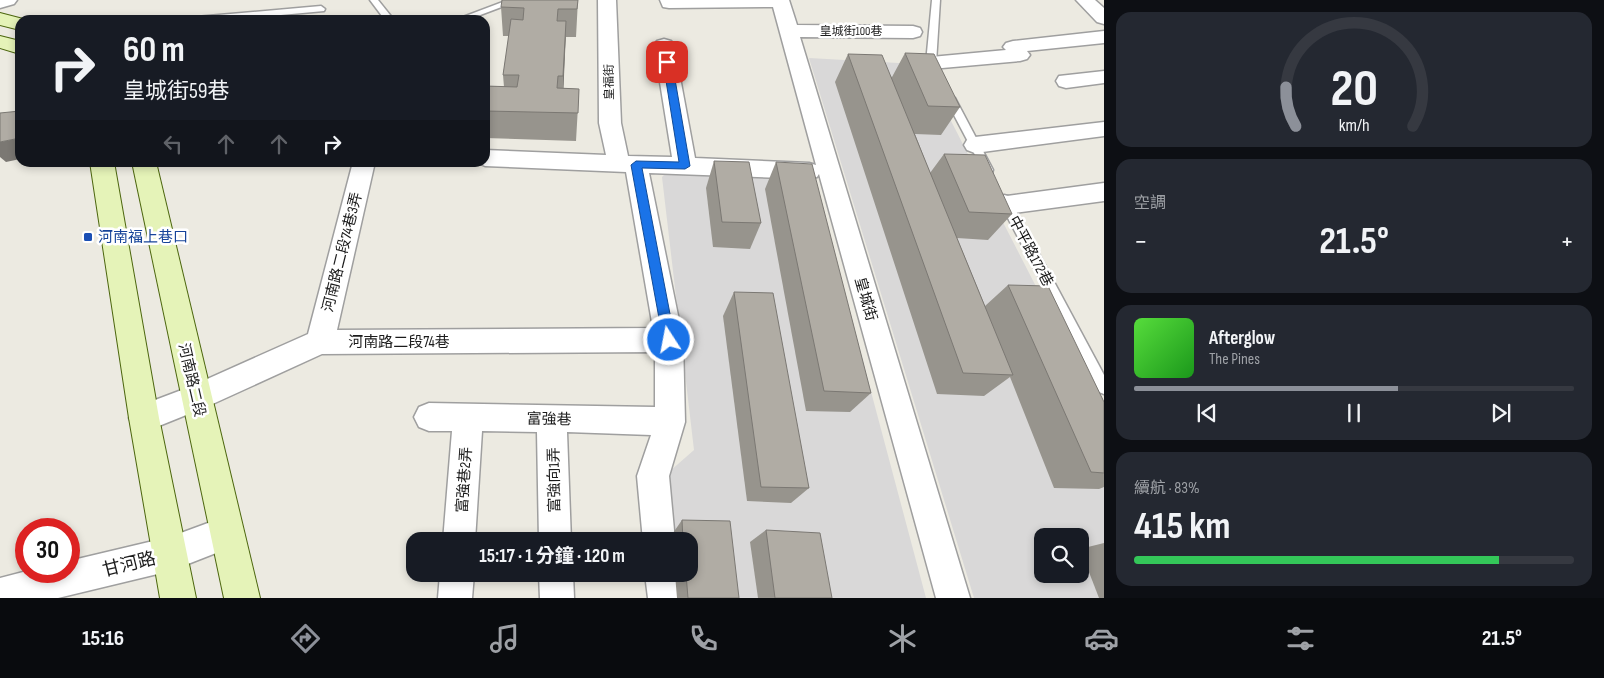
<!DOCTYPE html>
<html lang="zh-TW">
<head>
<meta charset="utf-8">
<style>
	body { margin:0; font-family:"Sofia Sans Condensed","Noto Sans TC",sans-serif; background:#242831; color:#f1f3f6; height:100vh; display:flex; flex-direction:column; font-size:19px; white-space:nowrap }
	* { box-sizing:border-box; margin:0 }
	p { font-size:16px; color:#9ea1a6 }
	.icon { flex:none; width:28px; height:28px; fill:none; stroke:currentColor; stroke-width:2; stroke-linecap:round; stroke-linejoin:round }
	.map { position:relative; flex:1; overflow:hidden }
	.drawer { display:flex; flex-direction:column; gap:12px; padding:12px; background:#0d0f14; width:500px }
	.drawer>* { flex:none }
	.guide { position:absolute; left:15px; top:15px; width:475px; height:152px; border-radius:15px; box-shadow:0 2px 8px #0003; background:#171b24; color:#f1f3f6; overflow:hidden }
	.fabs { position:absolute; left:1034px; top:528px; display:grid; gap:10px }
	.fabs a { display:grid; place-items:center; width:55px; height:55px; border-radius:10px; background:#171b24; box-shadow:0 2px 8px #0003; font-size:25px }
	.speed { position:absolute; left:15px; top:518px; display:flex; gap:10px; font-size:25px; font-weight:700; text-align:center }
	.speed>* { display:grid; place-content:center; width:65px; height:65px; border-radius:50%; background:#171b24; box-shadow:0 2px 8px #0003; line-height:1 }
	.speed .limit { border:8px solid #d22; background:#fff; color:#111 }
	.pin { position:absolute; display:grid; place-items:center; width:42px; height:42px; color:#fff; margin:-21px; border-radius:10px; box-shadow:0 2px 8px #0006 }
	.me { position:absolute; width:55px; margin:-28px; rotate:349deg; stroke-linejoin:round; filter:drop-shadow(0 0 4px #0008) }
	.turn { display:flex; align-items:center; gap:18px; height:105px; padding:0 25px; font-size:22px }
	.turn .icon { width:65px; height:65px; stroke-width:2.5 }
	.turn b { display:block; font-size:35px; line-height:42px }
	.lanes { display:flex; align-items:center; height:48px; padding:0 25px; background:#0003; justify-content:center; gap:25px; direction:ltr }
	.lanes .off { opacity:.35 }
	.big { font-size:38px; font-weight:700; line-height:1.1 }
	.drawer .tile { flex:1; display:flex; flex-direction:column; justify-content:center; gap:8px; min-width:0; padding:0 18px; border-radius:15px; background:#242831 }
	.drawer .dial { align-items:center; gap:0 }
	.dial svg { height:130px; overflow:visible; fill:none; stroke:#363941; stroke-width:7; stroke-linecap:round; text-anchor:middle }
	.dial text { fill:#f1f3f6; stroke:none }
	.song { display:flex; align-items:center; gap:15px }
	.cover { width:60px; height:60px; border-radius:8px; background:linear-gradient(135deg,hsl(110 70% 55%),hsl(120 70% 35%)) }
	.played { height:5px; border-radius:2px; background:linear-gradient(90deg,#8c9099 60%,#363941 60%) }
	.keys { display:flex; justify-content:space-around; direction:ltr }
	.heat { display:flex; justify-content:space-between; align-items:center; font-size:28px; direction:ltr }
	.charge { height:8px; border-radius:4px; background:linear-gradient(90deg,#34c759 83%,#363941 0) }
	.trip { position:absolute; left:406px; top:532px; width:292px; height:50px; border-radius:15px; background:#171b24; box-shadow:0 2px 8px #0003; font-weight:700; line-height:50px; text-align:center }
	.dock { display:flex; height:80px; justify-content:space-around; align-items:center; background:#090b0e; color:#9ea1a6 }
	.dock .icon { width:35px; height:35px }
	.dock .active { color:#8c9099 }
	.dock b { font-size:22px; color:#f1f3f6 }
	main { display:flex; flex:1; min-height:0 }
	.map>svg:first-child { display:block }
</style>
</head>
<body>
<main>
<div class="map">
<svg width="1104" height="598" viewBox="0 0 1104 598">
	<rect width="100%" height="100%" fill="#eceae1"/>
	<g fill="#d9d8d8" fill-rule="evenodd">
		<path d="M 809,58 L 916,64 L 930,80 L 1104,419 L 1104,598 L 974,598 ZM 1042,536 L 1080,536 L 1080,574 L 1042,574 Z"/>
		<path d="M 667,172 L 796,173 L 817,189 L 926,598 L 674,598 L 671,574 L 690,574 L 690,541 L 668,541 L 662,478 L 694,450 L 662,177 Z"/>
	</g>
	<g fill="none" stroke-linecap="round" stroke-linejoin="round">
		<defs>
			<g id="lane">
				<path d="M 370,0 L 378,0 L 394,20 L 385,20 Z"/>
				<path d="M 508,0 L 520,0 L 467,20 L 455,20 Z"/>
				<path d="M 932,0 L 940,0 L 936,63 L 939,69 L 934,72 L 931,71 L 926,63 Z"/>
				<path d="M 321,6 L 325,9 L 324,11 L 226,20 L 192,20 L 196,17 Z"/>
				<path d="M 950,95 L 955,98 L 993,170 L 992,173 L 988,174 L 983,170 L 945,98 Z"/>
				<path d="M 1004,195 L 1008,196 L 1104,375 L 1104,394 L 1099,392 L 998,199 Z"/>
			</g>
			<g id="street">
				<path d="M 0,0 L 17,0 L 14,4 L 0,8 Z"/>
				<path d="M 598,0 L 616,0 L 621,123 L 628,156 L 672,157 L 654,45 L 657,41 L 664,39 L 671,41 L 674,45 L 695,158 L 809,163 L 816,165 L 773,7 L 669,8 L 663,7 L 660,0 L 789,0 L 797,25 L 913,26 L 920,28 L 922,32 L 920,36 L 913,38 L 800,37 L 970,598 L 936,598 L 819,174 L 817,177 L 809,179 L 649,173 L 683,340 L 685,422 L 669,476 L 675,541 L 643,541 L 637,476 L 651,435 L 567,432 L 571,541 L 539,541 L 537,432 L 482,431 L 475,541 L 443,541 L 452,431 L 429,431 L 419,427 L 414,417 L 419,407 L 429,403 L 655,407 L 655,352 L 322,354 L 206,407 L 144,432 L 134,428 L 129,418 L 134,408 L 187,388 L 308,334 L 353,162 L 375,162 L 337,330 L 653,328 L 626,172 L 485,166 L 476,162 L 485,162 L 485,150 L 606,155 L 599,123 Z"/>
				<path d="M 1076,0 L 1095,0 L 1104,8 L 1104,24 L 1097,22 Z"/>
				<path d="M 1104,31 L 1104,43 L 1027,51 L 1030,55 L 1027,59 L 1020,61 L 931,69 L 924,67 L 921,63 L 924,59 L 931,57 L 1006,50 L 1003,47 L 1006,43 L 1013,41 Z"/>
				<path d="M 1104,71 L 1104,83 L 1066,88 L 1059,86 L 1056,81 L 1059,76 Z"/>
				<path d="M 1104,122 L 1104,136 L 975,153 L 967,150 L 964,145 L 967,140 L 975,137 Z"/>
				<path d="M 1104,183 L 1104,201 L 1007,214 L 999,211 L 995,205 L 999,199 L 1007,196 Z"/>
				<path d="M 227,516 L 239,520 L 243,532 L 239,544 L 170,571 L 58,598 L 0,598 L 0,578 L 27,571 L 69,571 L 69,561 L 170,537 Z"/>
				<path d="M 440,574 L 474,574 L 472,598 L 438,598 Z"/>
				<path d="M 539,574 L 573,574 L 574,598 L 540,598 Z"/>
				<path d="M 645,574 L 679,574 L 682,598 L 648,598 Z"/>
			</g>
			<g id="secondary">
				<path d="M 0,13 L 27,20 L 20,20 L 20,30 L 0,25 Z"/>
				<path d="M 0,36 L 20,41 L 20,54 L 0,48 Z"/>
				<path d="M 90,162 L 114,162 L 159,418 L 196,598 L 160,598 L 129,418 Z"/>
				<path d="M 132,162 L 156,162 L 260,598 L 224,598 Z"/>
			</g>
		</defs>
		<use href="#lane" stroke="#9f9f9f" stroke-width="3"/>
		<use href="#street" stroke="#9f9f9f" stroke-width="3"/>
		<use href="#secondary" stroke="#4c660e" stroke-width="2"/>
		<use href="#lane" fill="#fff" fill-rule="evenodd"/>
		<use href="#street" fill="#fff" fill-rule="evenodd"/>
		<use href="#secondary" fill="#e5f3b8" fill-rule="evenodd"/>
	</g>
	<g fill="#97948d">
		<path d="M 578,0 L 576,37 L 566,37 L 563,88 L 579,89 L 576,141 L 485,138 L 485,86 L 504,87 L 503,75 L 509,36 L 503,36 L 501,7 Z"/>
		<path d="M 905,53 L 960,107 L 941,135 L 915,134 L 930,173 L 944,154 L 1012,214 L 988,240 L 957,238 L 985,306 L 1008,285 L 1104,402 L 1104,487 L 1099,489 L 1054,488 L 1010,377 L 984,396 L 937,394 L 835,82 L 848,54 L 892,77 Z"/>
		<path d="M 714,161 L 761,223 L 750,249 L 713,247 L 706,188 Z"/>
		<path d="M 776,162 L 871,393 L 850,412 L 806,411 L 765,189 Z"/>
		<path d="M 734,292 L 809,488 L 791,503 L 747,501 L 723,316 Z"/>
		<path d="M 682,520 L 739,598 L 677,598 L 675,574 L 690,574 L 690,541 L 673,541 L 673,533 Z"/>
		<path d="M 766,530 L 832,598 L 758,598 L 750,542 Z"/>
		<path d="M 1104,543 L 1104,598 L 1099,598 L 1080,549 Z"/>
	</g>
	<g fill="#7b7873">
		<path d="M 566,21 L 565,49 L 563,104 L 563,76 Z"/>
		<path d="M 20,138 L 20,159 L 6,162 L 0,157 L 0,142 Z"/>
	</g>
	<g fill="#b0aca4" stroke="#7b7873">
		<path d="M 502,0 L 578,0 L 577,9 L 558,9 L 557,21 L 566,21 L 563,76 L 558,76 L 557,88 L 579,89 L 578,113 L 485,111 L 485,86 L 517,87 L 519,75 L 503,75 L 511,19 L 523,20 L 524,8 L 501,7 Z"/>
		<path d="M 905,53 L 934,54 L 960,107 L 928,106 Z"/>
		<path d="M 848,54 L 882,55 L 1013,375 L 963,373 Z"/>
		<path d="M 20,111 L 20,138 L 0,142 L 0,113 Z"/>
		<path d="M 944,154 L 985,155 L 1012,214 L 969,212 Z"/>
		<path d="M 714,161 L 749,162 L 761,223 L 722,222 Z"/>
		<path d="M 776,162 L 812,164 L 871,393 L 824,391 Z"/>
		<path d="M 1008,285 L 1048,286 L 1104,402 L 1104,473 L 1091,472 Z"/>
		<path d="M 734,292 L 773,293 L 809,488 L 761,487 Z"/>
		<path d="M 682,520 L 730,521 L 739,598 L 688,598 L 686,574 L 690,574 L 690,541 L 683,541 Z"/>
		<path d="M 766,530 L 820,533 L 832,598 L 775,598 Z"/>
	</g>
	<path fill="#1a73e8" stroke="#114b97" d="M 664,60 L 670,60 L 672,62 L 690,166 L 685,169 L 642,168 L 675,340 L 673,343 L 669,345 L 665,343 L 663,340 L 631,165 L 636,161 L 679,162 L 663,62 Z"/>
	<rect fill="#1a4fb4" stroke="#fff" stroke-width="2" x="83" y="232" width="10" height="10" rx="2.5"/>
	<g text-anchor="middle" stroke-width="5" stroke-linejoin="round" paint-order="stroke">
		<g font-size="12" fill="#1b1b1b" stroke="#fff">
			<text x="851" y="35">皇城街100巷</text>
			<text transform="translate(609 82) rotate(-91)" y="4">皇福街</text>
		</g>
		<g font-size="15" fill="#164399" stroke="#fff" text-anchor="start">
			<text x="98" y="242">河南福上巷口</text>
		</g>
		<g font-size="15" fill="#1b1b1b" stroke="#fff">
			<text transform="translate(1031 251) rotate(62)" y="5">中平路172巷</text>
			<text transform="translate(342 252) rotate(-76)" y="5">河南路二段74巷3弄</text>
			<text transform="translate(866 299) rotate(74)" y="5">皇城街</text>
			<text x="399" y="347">河南路二段74巷</text>
			<text transform="translate(192 380) rotate(77)" y="5">河南路二段</text>
			<text transform="translate(549 419) rotate(1)" y="5">富強巷</text>
			<text transform="translate(464 480) rotate(-86)" y="5">富強巷2弄</text>
			<text transform="translate(554 480) rotate(-91)" y="5">富強向1弄</text>
		</g>
		<g font-size="18" fill="#1b1b1b" stroke="#fff">
			<text transform="translate(129 564) rotate(-14)" y="6">甘河路</text>
		</g>
	</g>
</svg>
<div class="fabs">
<a><svg class="icon" aria-label="search" viewBox="0 0 24 24"><circle cx="10" cy="10" r="6"/><path d="M15 15l6 6"/></svg></a>
</div>
<div class="speed"><div class="limit">30</div></div>
<div class="pin" style="left:667px;top:62px;background:#d93025"><svg class="icon" aria-label="arrive" viewBox="0 0 24 24"><path d="M6 21V4h12l-3 4 3 4H6"/></svg></div>
<svg class="me" style="left:669px;top:340px" viewBox="-20 -20 40 40"><circle r="17" fill="#1a73e8" stroke="#fff" stroke-width="3"/><path d="M0-11L8 9 0 5-8 9z" fill="#fff"/></svg>
<div class="trip">15:17 · 1 分鐘 · 120 m</div>
<div class="guide">
<div class="turn"><svg class="icon" aria-label="right" viewBox="0 0 24 24"><path d="M7 20v-9h11M14 6l5 5-5 5"/></svg><div><b>60 m</b>皇城街59巷</div></div>
<div class="lanes"><svg class="icon off" aria-label="left" viewBox="0 0 24 24"><path d="M17 20v-9H6M10 6l-5 5 5 5"/></svg><svg class="icon off" aria-label="ahead" viewBox="0 0 24 24"><path d="M12 20V5M6 11l6-6 6 6"/></svg><svg class="icon off" aria-label="ahead" viewBox="0 0 24 24"><path d="M12 20V5M6 11l6-6 6 6"/></svg><svg class="icon" aria-label="right" viewBox="0 0 24 24"><path d="M7 20v-9h11M14 6l5 5-5 5"/></svg></div>
</div>
</div>
<section class="drawer">
<div class="tile dial"><svg viewBox="0 0 100 80">
<path d="M14 69A42 42 0 1 1 86 69"/>
<path d="M14 69A42 42 0 0 1 8 45" stroke="#8c9099"/>
<text x="50" y="56" font-size="32" font-weight="700">20</text>
<text x="50" y="72" font-size="11">km/h</text>
</svg></div>
<div class="tile"><p>空調</p>
<div class="heat"><a>−</a><b class="big">21.5°</b><a>+</a></div>
</div>
<div class="tile">
<div class="song"><i class="cover"></i><div><b>Afterglow</b><p>The Pines</p></div></div>
<div class="played"></div>
<div class="keys"><svg class="icon" aria-label="previous" viewBox="0 0 24 24"><path d="M18 5L8 12l10 7zM5 5v14"/></svg><svg class="icon" aria-label="pause" viewBox="0 0 24 24"><path d="M8 5v14M16 5v14"/></svg><svg class="icon" aria-label="next" viewBox="0 0 24 24"><path d="M6 5l10 7-10 7zM19 5v14"/></svg></div>
</div>
<div class="tile"><p>續航 · 83%</p><b class="big">415 km</b><div class="charge"></div></div>
</section>
</main>
<nav class="dock">
<b>15:16</b>
<svg class="icon active" aria-label="directions" viewBox="0 0 24 24"><path d="M12 3l9 9-9 9-9-9zM9 14v-3h6M13 9l2 2-2 2"/></svg>
<svg class="icon" aria-label="music" viewBox="0 0 24 24"><path d="M9 18V5l10-2v13"/><circle cx="6" cy="18" r="3"/><circle cx="16" cy="16" r="3"/></svg>
<svg class="icon" aria-label="phone" viewBox="0 0 24 24"><path d="M5 4h4l2 5-3 2q2 4 5 5l2-3 5 2v4C11 20 4 13 5 4z"/></svg>
<svg class="icon" aria-label="climate" viewBox="0 0 24 24"><path d="M12 3v18M4 7l16 10M4 17L20 7"/></svg>
<svg class="icon" aria-label="car" viewBox="0 0 24 24"><path d="M5 17H2v-5l4-1 3-4h7l3 4 3 1v5h-3M9 17h6M6 11h13"/><circle cx="7" cy="17" r="2"/><circle cx="17" cy="17" r="2"/></svg>
<svg class="icon" aria-label="filters" viewBox="0 0 24 24"><path d="M4 7h16M4 17h16"/><circle cx="9" cy="7" r="2"/><circle cx="15" cy="17" r="2"/></svg>
<b>21.5°</b>
</nav>
</body>
</html>
